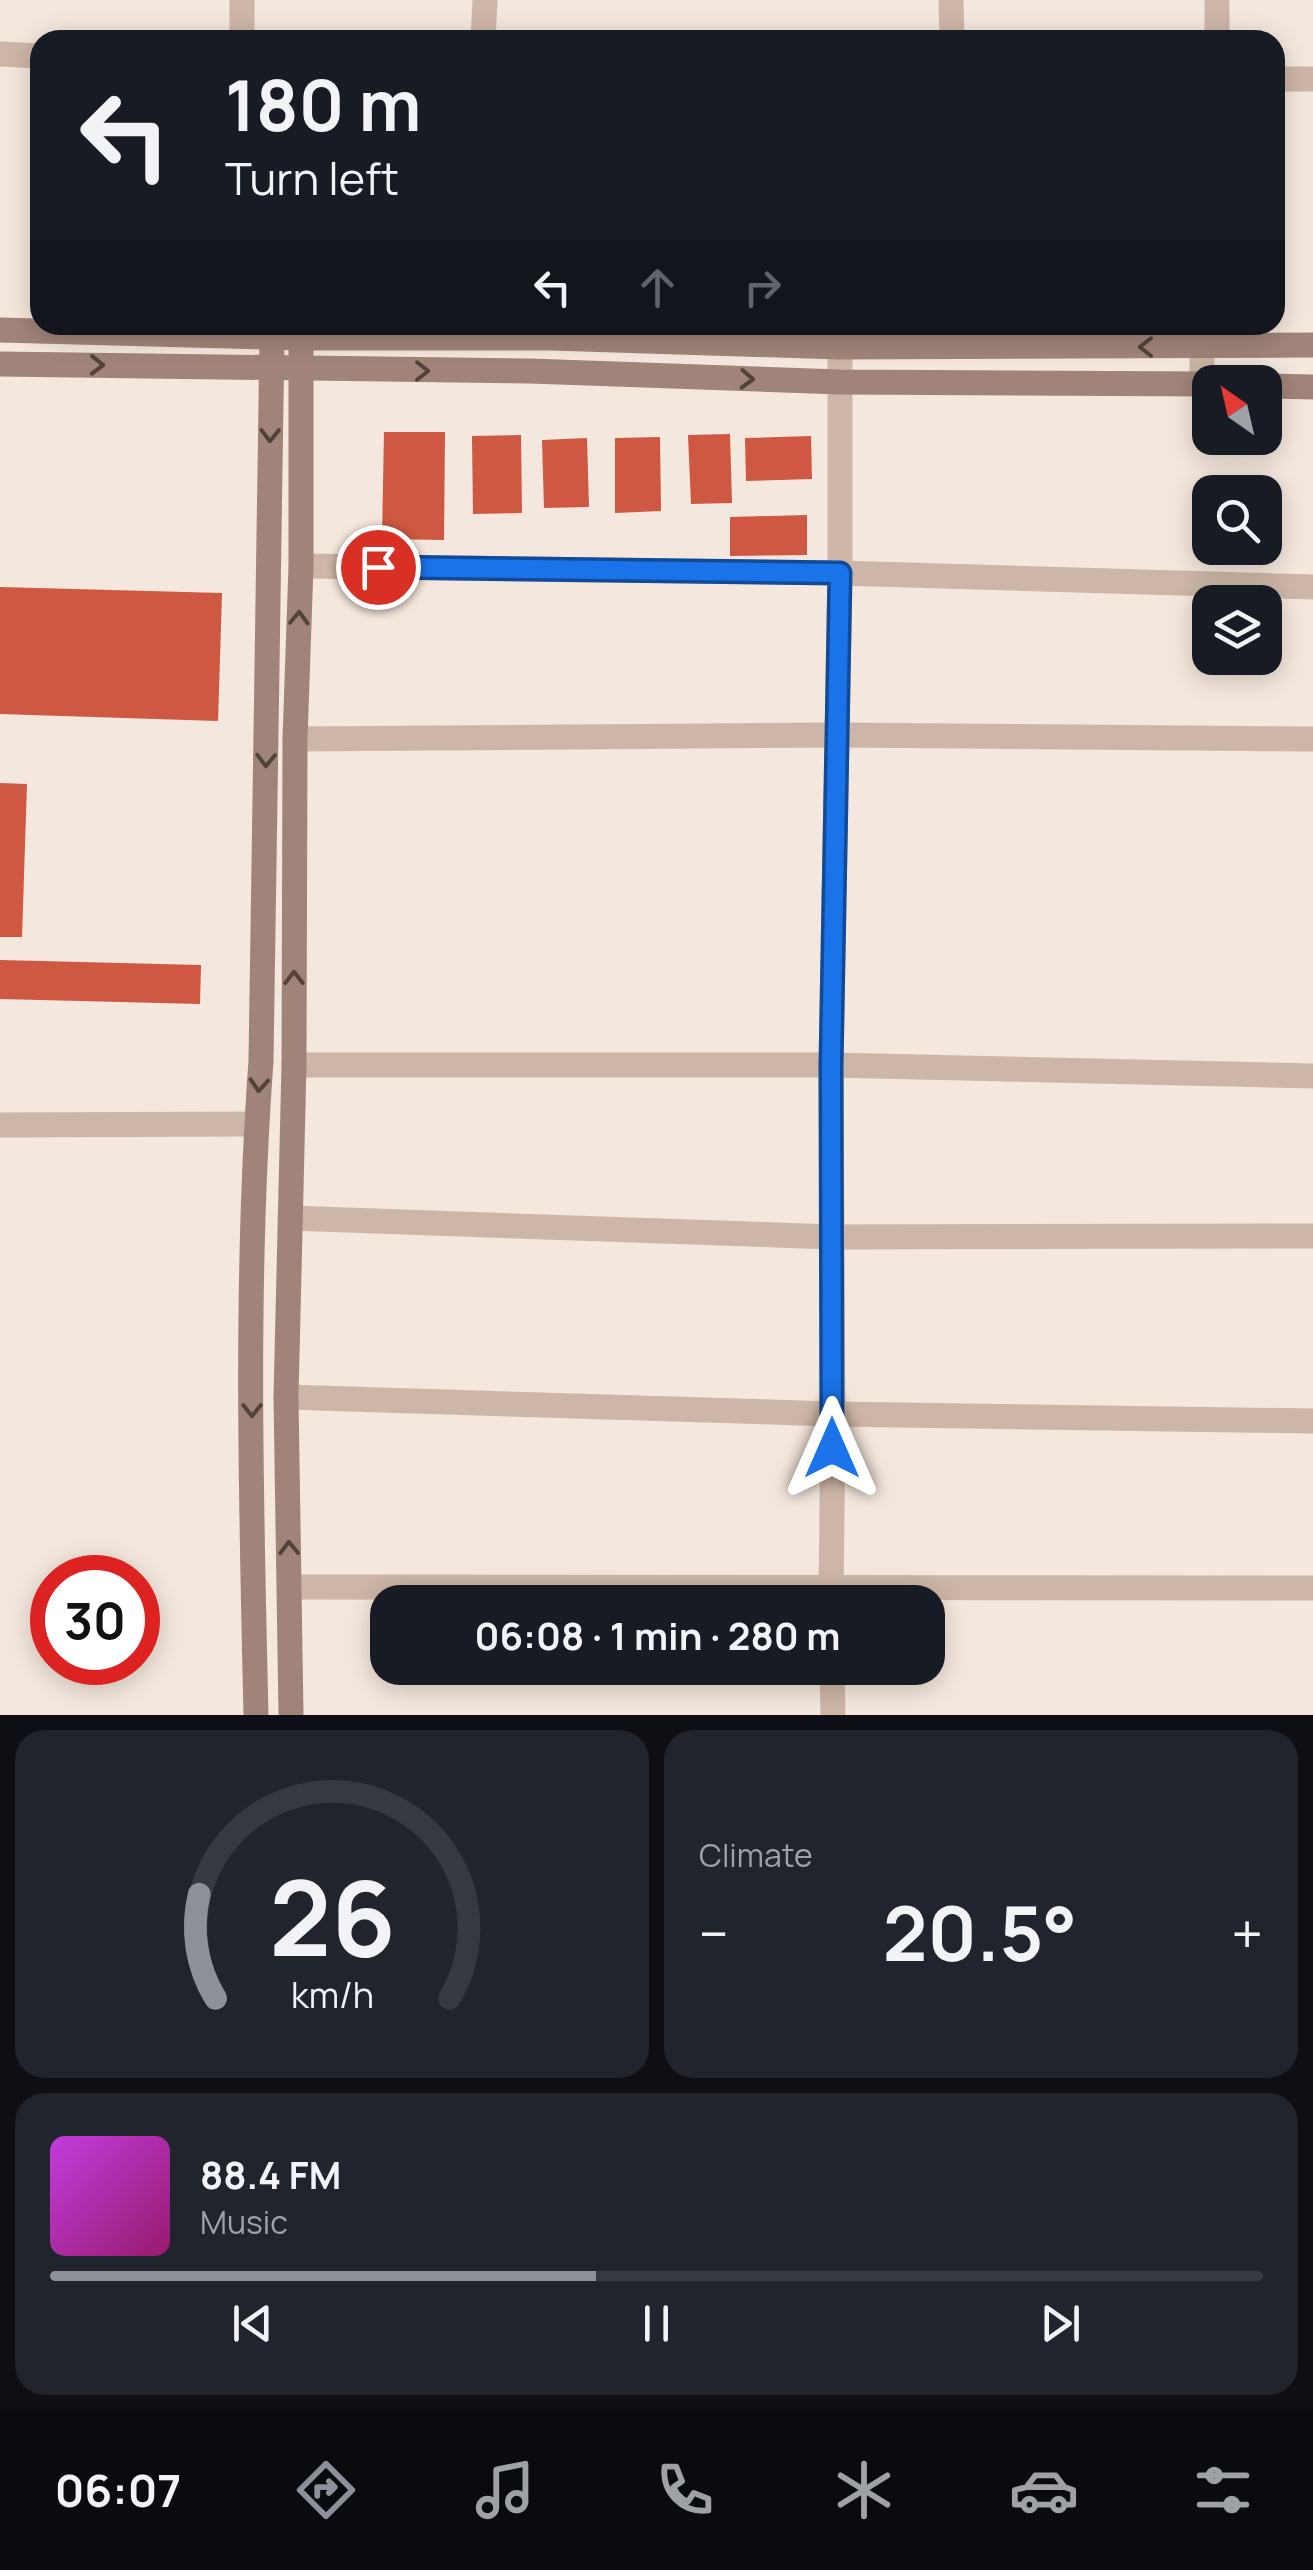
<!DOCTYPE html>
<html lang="en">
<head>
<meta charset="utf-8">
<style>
	body { margin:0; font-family:Manrope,sans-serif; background:#20242c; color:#f1f3f6; height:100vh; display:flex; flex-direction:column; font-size:38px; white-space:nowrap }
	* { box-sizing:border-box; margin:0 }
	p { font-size:32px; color:#9ea1a6 }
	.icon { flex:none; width:55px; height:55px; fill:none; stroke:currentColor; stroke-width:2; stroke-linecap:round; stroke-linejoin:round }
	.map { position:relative; height:1715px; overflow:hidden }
	.details { display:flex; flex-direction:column; gap:15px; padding:15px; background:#0d0f14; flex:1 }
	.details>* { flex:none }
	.banner { position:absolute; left:30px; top:30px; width:1255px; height:305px; border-radius:30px; box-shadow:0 5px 25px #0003; background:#171b24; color:#f1f3f6; overflow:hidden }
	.needle { width:65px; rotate:326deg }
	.controls { position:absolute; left:1192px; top:365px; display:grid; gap:20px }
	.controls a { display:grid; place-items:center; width:90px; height:90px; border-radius:20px; background:#171b24; box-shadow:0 5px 25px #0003; font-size:50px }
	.speed { position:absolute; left:30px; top:1555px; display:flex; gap:20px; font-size:50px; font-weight:700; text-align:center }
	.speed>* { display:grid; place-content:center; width:130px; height:130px; border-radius:50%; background:#171b24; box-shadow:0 5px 25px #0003; line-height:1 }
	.speed .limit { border:15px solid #d22; background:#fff; color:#111 }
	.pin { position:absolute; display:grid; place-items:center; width:85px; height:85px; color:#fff; margin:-42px; border:5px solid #fff; border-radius:50%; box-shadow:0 2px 10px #0007 }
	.me { position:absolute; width:110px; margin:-55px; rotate:0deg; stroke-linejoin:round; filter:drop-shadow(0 0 8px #0008) }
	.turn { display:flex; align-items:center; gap:35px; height:210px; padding:0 30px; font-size:45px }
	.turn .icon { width:130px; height:130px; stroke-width:2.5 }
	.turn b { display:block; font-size:70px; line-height:85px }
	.lanes { display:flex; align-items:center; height:95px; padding:0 30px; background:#0003; justify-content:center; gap:50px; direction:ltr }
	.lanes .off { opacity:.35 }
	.big { font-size:75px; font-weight:700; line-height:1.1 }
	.details .tile { flex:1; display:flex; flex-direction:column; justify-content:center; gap:15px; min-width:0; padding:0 35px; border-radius:30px; background:#20242c }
	.details .dial { align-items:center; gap:0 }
	.dial svg { height:260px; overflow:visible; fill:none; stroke:#363941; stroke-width:7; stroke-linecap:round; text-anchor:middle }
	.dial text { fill:#f1f3f6; stroke:none }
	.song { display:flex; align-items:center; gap:30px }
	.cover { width:120px; height:120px; border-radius:15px; background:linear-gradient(135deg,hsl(290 70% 55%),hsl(320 70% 35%)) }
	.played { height:10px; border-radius:5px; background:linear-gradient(90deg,#8c9099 45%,#363941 45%) }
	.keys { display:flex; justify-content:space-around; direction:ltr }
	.heat { display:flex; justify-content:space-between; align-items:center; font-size:55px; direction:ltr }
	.details .tiles { flex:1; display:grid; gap:15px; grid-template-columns:1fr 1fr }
	.tile:last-child { grid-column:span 2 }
	.trip { position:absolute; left:370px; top:1585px; width:575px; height:100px; border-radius:30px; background:#171b24; box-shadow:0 5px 25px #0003; font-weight:700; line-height:100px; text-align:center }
	.menu { display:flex; height:160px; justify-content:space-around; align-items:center; background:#090b0e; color:#9ea1a6 }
	.menu .icon { width:70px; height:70px }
	.menu .current { color:#8c9099 }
	.menu b { font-size:45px; color:#f1f3f6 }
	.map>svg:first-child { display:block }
</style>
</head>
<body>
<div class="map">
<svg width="1313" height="1715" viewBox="0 0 1313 1715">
	<rect width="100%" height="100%" fill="#f4e7dd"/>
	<g fill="#ce5841">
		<path d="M 384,432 L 445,432 L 444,540 L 382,539 Z"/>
		<path d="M 730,434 L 732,503 L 691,504 L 688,435 Z"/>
		<path d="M 521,435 L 522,513 L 473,514 L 472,436 Z"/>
		<path d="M 811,436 L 812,479 L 746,481 L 745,438 Z"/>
		<path d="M 660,437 L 661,511 L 615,513 L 615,438 Z"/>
		<path d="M 587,438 L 589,507 L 544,508 L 542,440 Z"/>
		<path d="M 807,515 L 807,555 L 730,556 L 730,517 Z"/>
		<path d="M 0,587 L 222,593 L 218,721 L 0,714 Z"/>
		<path d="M 0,783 L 27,784 L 22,937 L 0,937 Z"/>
		<path d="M 0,960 L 201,965 L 200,1004 L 0,999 Z"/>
	</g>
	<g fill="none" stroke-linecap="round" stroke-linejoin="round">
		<g stroke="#cdb6a7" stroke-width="25">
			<path d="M 951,0 L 952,40"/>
			<path d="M 242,40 L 242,0"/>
			<path d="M 483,40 L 485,0"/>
			<path d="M 1217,40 L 1217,0"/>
			<path d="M 0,54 L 40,56"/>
			<path d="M 1275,79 L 1313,79"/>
			<path d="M 1202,383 L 1202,325"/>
			<path d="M 301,566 L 840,573 L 1313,587"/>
			<path d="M 295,739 L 838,735 L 1313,739"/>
			<path d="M 294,1065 L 831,1065 L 1313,1076"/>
			<path d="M 0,1125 L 256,1124"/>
			<path d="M 290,1218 L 832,1237 L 1313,1236"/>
			<path d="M 286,1397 L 833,1414 L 1313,1421"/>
			<path d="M 290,1587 L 1313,1588"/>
			<path d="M 831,1602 L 833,1414 L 831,1065 L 840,573 L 840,347"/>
			<path d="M 832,1668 L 833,1715"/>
		</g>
		<g stroke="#a18479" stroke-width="25">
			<path d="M 0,330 L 301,338 L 551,338 L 840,347 L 1313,345"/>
			<path d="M 0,364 L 530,371 L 840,382 L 1210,384"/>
			<path d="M 1265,386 L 1313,387"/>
			<path d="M 256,1715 C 251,1499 245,1277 261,1061 L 272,338"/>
			<path d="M 291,1715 L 286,1397 L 294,1065 L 295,739 L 301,566 L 301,338"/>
		</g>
	</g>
	<defs><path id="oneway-chevron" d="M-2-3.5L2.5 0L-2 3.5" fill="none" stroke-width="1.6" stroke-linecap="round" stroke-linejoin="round" transform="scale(2.5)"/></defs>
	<g stroke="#53423c">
		<use href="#oneway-chevron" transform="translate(1146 347) rotate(180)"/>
		<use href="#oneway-chevron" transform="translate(97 365) rotate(1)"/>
		<use href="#oneway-chevron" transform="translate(422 371)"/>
		<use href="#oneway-chevron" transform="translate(747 379) rotate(2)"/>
		<use href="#oneway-chevron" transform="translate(270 435) rotate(91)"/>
		<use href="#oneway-chevron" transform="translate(299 618) rotate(-88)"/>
		<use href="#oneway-chevron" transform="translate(266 760) rotate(91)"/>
		<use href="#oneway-chevron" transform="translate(294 978) rotate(-90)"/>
		<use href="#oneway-chevron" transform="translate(259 1085) rotate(94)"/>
		<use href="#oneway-chevron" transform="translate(252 1410) rotate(90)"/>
		<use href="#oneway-chevron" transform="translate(289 1548) rotate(-91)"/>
	</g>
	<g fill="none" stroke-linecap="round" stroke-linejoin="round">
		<defs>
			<path id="route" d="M 378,567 L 840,573 L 831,1065 L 832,1448"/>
		</defs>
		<use href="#route" stroke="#114b97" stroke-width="25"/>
		<use href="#route" stroke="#1a73e8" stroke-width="18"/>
	</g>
</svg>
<div class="controls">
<a><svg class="needle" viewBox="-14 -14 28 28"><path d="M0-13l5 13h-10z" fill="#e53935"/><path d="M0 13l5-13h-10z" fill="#9ea1a6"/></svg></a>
<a><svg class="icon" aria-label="search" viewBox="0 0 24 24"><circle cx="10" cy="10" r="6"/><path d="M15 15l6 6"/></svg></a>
<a><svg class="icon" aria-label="layers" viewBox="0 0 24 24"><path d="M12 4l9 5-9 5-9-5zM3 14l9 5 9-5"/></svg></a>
</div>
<div class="speed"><div class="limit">30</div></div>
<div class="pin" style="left:378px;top:567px;background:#d93025"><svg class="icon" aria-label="arrive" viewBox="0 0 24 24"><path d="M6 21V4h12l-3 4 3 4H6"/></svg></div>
<svg class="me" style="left:832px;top:1448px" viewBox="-20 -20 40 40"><path d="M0-17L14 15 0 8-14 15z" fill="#1a73e8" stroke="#fff" stroke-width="4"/></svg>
<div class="trip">06:08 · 1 min · 280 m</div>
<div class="banner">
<div class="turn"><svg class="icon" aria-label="left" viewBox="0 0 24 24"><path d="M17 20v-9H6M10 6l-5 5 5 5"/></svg><div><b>180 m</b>Turn left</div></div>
<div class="lanes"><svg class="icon" aria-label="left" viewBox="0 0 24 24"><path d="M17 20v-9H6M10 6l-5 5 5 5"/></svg><svg class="icon off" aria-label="ahead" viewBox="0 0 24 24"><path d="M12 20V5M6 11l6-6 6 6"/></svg><svg class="icon off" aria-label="right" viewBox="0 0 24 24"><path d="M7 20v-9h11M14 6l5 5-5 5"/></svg></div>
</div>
</div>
<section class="details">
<div class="tiles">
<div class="tile dial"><svg viewBox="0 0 100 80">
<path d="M14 69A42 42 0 1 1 86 69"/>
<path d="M14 69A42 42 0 0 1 9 37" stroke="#8c9099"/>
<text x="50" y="56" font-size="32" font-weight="700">26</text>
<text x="50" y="72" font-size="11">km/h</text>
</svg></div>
<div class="tile"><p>Climate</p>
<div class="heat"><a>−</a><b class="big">20.5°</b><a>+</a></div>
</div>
<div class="tile">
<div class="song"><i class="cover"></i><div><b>88.4 FM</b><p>Music</p></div></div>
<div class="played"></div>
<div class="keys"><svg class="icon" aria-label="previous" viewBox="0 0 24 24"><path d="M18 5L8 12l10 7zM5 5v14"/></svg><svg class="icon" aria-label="pause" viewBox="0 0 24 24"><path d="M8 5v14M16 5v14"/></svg><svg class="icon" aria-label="next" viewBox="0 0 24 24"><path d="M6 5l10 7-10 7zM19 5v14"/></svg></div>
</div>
</div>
</section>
<nav class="menu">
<b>06:07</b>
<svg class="icon current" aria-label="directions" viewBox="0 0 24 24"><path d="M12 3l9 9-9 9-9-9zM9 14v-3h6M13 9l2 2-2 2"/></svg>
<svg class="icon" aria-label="music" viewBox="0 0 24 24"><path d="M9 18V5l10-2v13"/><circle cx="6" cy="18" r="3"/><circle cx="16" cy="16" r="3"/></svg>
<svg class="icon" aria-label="phone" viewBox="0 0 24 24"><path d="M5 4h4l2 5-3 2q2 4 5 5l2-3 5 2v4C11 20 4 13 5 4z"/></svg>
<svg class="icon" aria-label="climate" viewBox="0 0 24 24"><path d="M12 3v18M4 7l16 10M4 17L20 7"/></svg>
<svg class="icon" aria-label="car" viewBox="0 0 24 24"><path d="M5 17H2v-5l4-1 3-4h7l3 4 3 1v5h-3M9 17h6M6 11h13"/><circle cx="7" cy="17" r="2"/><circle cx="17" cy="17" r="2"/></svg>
<svg class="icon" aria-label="filters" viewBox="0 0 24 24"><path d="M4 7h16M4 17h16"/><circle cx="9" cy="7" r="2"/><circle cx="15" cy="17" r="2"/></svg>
</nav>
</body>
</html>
